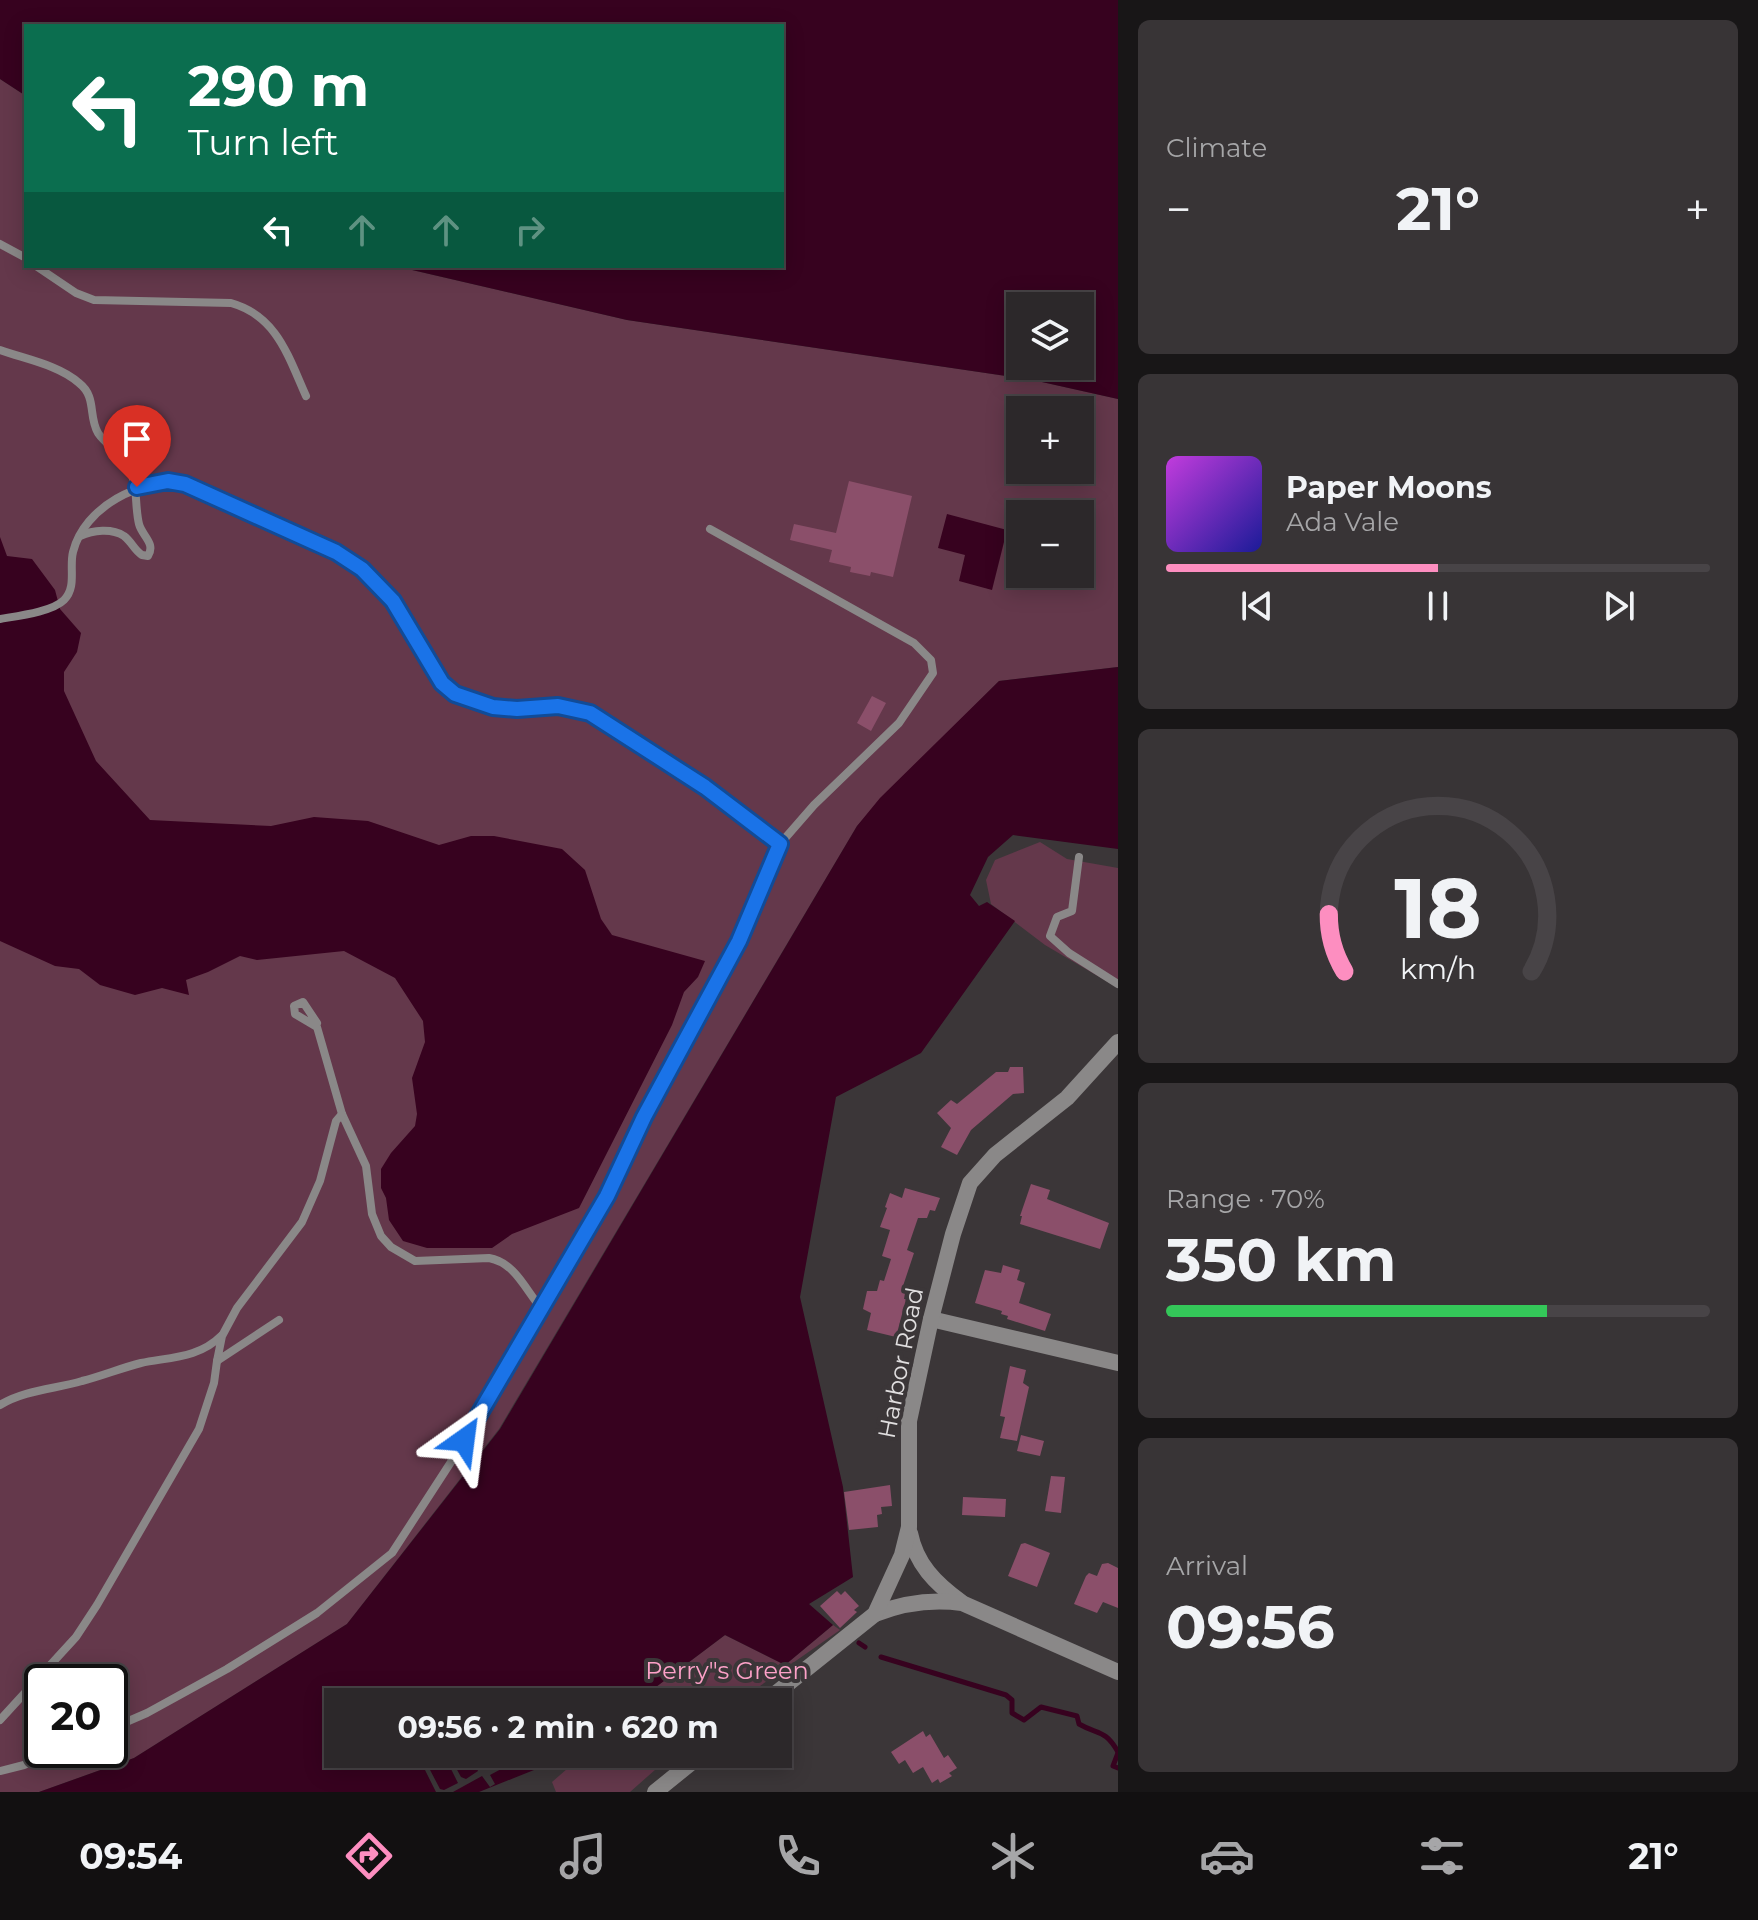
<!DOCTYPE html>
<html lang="en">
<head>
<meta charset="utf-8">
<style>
	body { margin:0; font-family:Montserrat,sans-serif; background:#383436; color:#f1f3f6; height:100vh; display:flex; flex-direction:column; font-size:30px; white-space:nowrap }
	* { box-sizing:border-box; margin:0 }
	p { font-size:26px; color:#a6a6a8 }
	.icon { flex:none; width:44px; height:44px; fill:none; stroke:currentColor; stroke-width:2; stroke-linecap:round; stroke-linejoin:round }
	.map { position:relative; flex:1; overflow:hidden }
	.sheet { display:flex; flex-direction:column; gap:20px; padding:20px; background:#181617; width:640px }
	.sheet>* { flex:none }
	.guide { position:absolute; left:24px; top:24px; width:760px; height:244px; border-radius:0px; box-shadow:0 4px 20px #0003,0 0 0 2px #484447; background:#0b6e4f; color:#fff; overflow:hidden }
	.tools { position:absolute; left:1006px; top:292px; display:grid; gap:16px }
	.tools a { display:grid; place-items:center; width:88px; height:88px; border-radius:0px; background:#2c282a; box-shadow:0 4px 20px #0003,0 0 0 2px #484447; font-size:40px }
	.speed { position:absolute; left:24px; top:1664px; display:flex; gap:16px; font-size:40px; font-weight:700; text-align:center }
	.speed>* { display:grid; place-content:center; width:104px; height:104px; border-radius:50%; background:#2c282a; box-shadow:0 4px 20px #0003,0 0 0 2px #484447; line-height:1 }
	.speed .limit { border:4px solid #111; border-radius:12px; background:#fff; color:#111 }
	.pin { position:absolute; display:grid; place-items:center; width:68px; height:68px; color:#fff; margin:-82px -34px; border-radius:50% 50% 50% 0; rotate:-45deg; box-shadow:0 0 8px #0007 }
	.pin .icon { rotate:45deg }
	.me { position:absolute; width:88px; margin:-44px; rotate:31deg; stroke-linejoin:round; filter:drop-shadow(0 0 6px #0008) }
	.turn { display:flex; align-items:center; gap:28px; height:168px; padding:0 32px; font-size:36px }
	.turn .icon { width:104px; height:104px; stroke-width:2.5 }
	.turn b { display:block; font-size:56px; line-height:68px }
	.lanes { display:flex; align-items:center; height:76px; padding:0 32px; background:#0003; justify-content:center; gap:40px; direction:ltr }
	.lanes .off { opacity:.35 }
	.big { font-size:60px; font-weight:700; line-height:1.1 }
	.sheet .card { flex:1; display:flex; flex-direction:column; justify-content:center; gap:12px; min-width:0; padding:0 28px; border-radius:12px; background:#383436 }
	.sheet .dial { align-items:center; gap:0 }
	.dial svg { height:208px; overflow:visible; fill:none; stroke:#484447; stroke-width:7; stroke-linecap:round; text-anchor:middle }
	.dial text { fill:#f1f3f6; stroke:none }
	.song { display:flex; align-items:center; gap:24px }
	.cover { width:96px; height:96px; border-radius:12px; background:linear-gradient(135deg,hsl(290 70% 55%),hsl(240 70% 35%)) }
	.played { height:8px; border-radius:4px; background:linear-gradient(90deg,#fd8ec0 50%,#484447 50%) }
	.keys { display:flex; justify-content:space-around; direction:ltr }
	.heat { display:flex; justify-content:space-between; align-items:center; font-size:44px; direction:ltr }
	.charge { height:12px; border-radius:6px; background:linear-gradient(90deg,#34c759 70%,#484447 0) }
	.trip { position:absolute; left:324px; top:1688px; width:468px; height:80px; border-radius:0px; background:#2c282a; box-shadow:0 4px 20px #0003,0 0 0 2px #484447; font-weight:700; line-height:80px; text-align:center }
	.menu { display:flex; height:128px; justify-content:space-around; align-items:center; background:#121011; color:#a6a6a8 }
	.menu .icon { width:56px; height:56px }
	.menu .selected { color:#fd8ec0 }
	.menu b { font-size:36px; color:#f1f3f6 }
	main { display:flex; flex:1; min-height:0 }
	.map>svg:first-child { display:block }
</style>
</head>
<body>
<main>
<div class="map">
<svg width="1118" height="1792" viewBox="0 0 1118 1792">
	<rect width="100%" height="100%" fill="#3b3638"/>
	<g fill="#64384b" fill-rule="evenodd">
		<path d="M 0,79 L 26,96 L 26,266 L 395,266 L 627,320 L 1033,380 L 1118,399 L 1118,667 L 999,681 L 857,826 L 499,1429 L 347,1624 L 134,1758 L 39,1792 L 0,1792 ZM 1020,410 L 1080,410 L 1080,470 L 1020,470 ZM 1020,514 L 1080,514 L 1080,574 L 1020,574 ZM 42,1682 L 110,1682 L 110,1750 L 42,1750 Z"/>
		<path d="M 1040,842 L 1067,859 L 1118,868 L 1118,988 L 1045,945 L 991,904 L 986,880 L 995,860 Z"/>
		<path d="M 833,1625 L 840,1630 L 737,1702 L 636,1702 L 725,1635 L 785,1665 Z"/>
		<path d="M 577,1754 L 673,1754 L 630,1792 L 556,1792 L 552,1782 L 575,1762 Z"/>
	</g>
	<g fill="#37021f" fill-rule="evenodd">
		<path d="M 0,0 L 1118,0 L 1118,399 L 1033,380 L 627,320 L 395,266 L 782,266 L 782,26 L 26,26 L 26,96 L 0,79 ZM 1020,306 L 1080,306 L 1080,366 L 1020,366 Z"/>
		<path d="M 947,514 L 1007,530 L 992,590 L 959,581 L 965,555 L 938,548 Z"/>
		<path d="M 0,537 L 7,556 L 32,559 L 55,590 L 60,609 L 81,633 L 77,652 L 64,672 L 64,691 L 96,761 L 150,820 L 271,826 L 314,817 L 368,821 L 439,845 L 471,836 L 494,836 L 562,849 L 585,870 L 601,919 L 612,935 L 705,961 L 698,977 L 684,992 L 672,1025 L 579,1208 L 512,1234 L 492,1248 L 427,1248 L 403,1241 L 389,1220 L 386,1198 L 381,1188 L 381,1169 L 391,1153 L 415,1126 L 417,1114 L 412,1078 L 425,1042 L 423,1021 L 395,978 L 344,951 L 257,960 L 240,956 L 208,972 L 186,980 L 189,995 L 162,988 L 135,995 L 100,985 L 79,969 L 55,966 L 0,941 Z"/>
		<path d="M 1118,667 L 1118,849 L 1013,835 L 988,857 L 970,895 L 979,906 L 987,902 L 1015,921 L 921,1053 L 836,1097 L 800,1297 L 843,1487 L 853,1577 L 809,1604 L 833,1625 L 785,1665 L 725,1635 L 636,1702 L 338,1702 L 338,1754 L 554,1754 L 551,1757 L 554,1762 L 479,1792 L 39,1792 L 134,1758 L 347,1624 L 500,1429 L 857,826 L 880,798 L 999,681 Z"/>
	</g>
	<path fill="#3b3638" d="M 471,1754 L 479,1754 L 490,1770 L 506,1760 L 504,1754 L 513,1757 L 529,1754 L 490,1775 L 495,1784 L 490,1787 L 482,1776 L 453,1792 L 436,1792 L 425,1770 L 429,1768 L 440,1789 L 444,1790 L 458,1783 L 446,1759 L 450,1757 L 461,1777 L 466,1779 L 478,1771 Z"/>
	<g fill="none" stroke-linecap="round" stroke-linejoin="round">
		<g stroke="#37021f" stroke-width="5">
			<path d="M 859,1643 L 865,1647"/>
			<path d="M 881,1657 L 1006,1695 L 1012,1700 L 1012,1713 L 1024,1720 L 1041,1707 L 1077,1716 L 1079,1724 C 1098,1735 1105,1729 1118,1752"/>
			<path d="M 1118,1753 L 1113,1766 L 1118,1768"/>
		</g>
	</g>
	<g fill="#8b4f6a">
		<path d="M 849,481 L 912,496 L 893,577 L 871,572 L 870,576 L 850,572 L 851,567 L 829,562 L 832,550 L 790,540 L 794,524 L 836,533 Z"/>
		<path d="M 872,696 L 886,703 L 871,731 L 857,723 Z"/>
		<path d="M 1010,1067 L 1023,1067 L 1024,1093 L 1013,1094 L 971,1130 L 957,1155 L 941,1147 L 951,1128 L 937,1113 L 951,1100 L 957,1104 L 996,1072 L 1008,1072 Z"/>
		<path d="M 1031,1184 L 1050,1190 L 1047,1199 L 1109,1223 L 1100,1249 L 1020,1224 L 1022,1216 L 1020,1216 Z"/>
		<path d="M 905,1188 L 940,1198 L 935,1211 L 930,1210 L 927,1218 L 918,1218 L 907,1250 L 914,1253 L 903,1286 L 906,1287 L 904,1299 L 906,1299 L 896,1337 L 867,1330 L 871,1313 L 863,1309 L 867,1291 L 877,1291 L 880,1280 L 884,1281 L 891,1259 L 882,1256 L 890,1230 L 880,1227 L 887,1208 L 885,1207 L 890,1193 L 902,1198 Z"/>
		<path d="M 1003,1265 L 1020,1270 L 1017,1280 L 1025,1283 L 1019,1303 L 1051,1314 L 1045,1331 L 1007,1319 L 1008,1316 L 1001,1314 L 1002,1311 L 975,1303 L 985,1270 L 1001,1273 Z"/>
		<path d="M 1010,1366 L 1026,1370 L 1023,1383 L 1029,1387 L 1017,1441 L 1000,1438 L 1005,1417 L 1000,1416 Z"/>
		<path d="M 1021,1435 L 1044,1441 L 1040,1456 L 1017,1451 Z"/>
		<path d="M 1051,1476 L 1065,1477 L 1061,1513 L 1045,1511 Z"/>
		<path d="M 890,1485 L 892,1506 L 881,1507 L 882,1514 L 877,1515 L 878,1527 L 849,1530 L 844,1492 Z"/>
		<path d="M 963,1497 L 1006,1499 L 1005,1517 L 962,1515 Z"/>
		<path d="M 1025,1543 L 1050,1553 L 1037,1587 L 1008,1576 L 1021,1544 Z"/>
		<path d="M 1108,1563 L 1118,1568 L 1118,1608 L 1103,1602 L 1097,1613 L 1074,1604 L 1086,1576 L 1089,1573 L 1097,1576 L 1102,1564 Z"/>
		<path d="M 837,1591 L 841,1595 L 845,1591 L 859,1606 L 854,1610 L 857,1612 L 840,1628 L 820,1606 Z"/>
		<path d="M 923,1731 L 926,1737 L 930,1734 L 944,1758 L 948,1755 L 957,1768 L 949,1773 L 952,1776 L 940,1783 L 938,1779 L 932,1783 L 923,1767 L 913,1773 L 905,1760 L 899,1764 L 891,1752 Z"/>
	</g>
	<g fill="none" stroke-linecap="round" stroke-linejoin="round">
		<g stroke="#8a8888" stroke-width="8">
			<path d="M 0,244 L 26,258"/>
			<path d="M 36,266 L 76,293 L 94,300 L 231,303 C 277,316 288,356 306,396"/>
			<path d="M 0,350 C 25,359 59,365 79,383 C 97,397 88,416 98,433 C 106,445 120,452 127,464 C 139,484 134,503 139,524 C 142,536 156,543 148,556 L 142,555 C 134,550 132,542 124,536 C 112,528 93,530 80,536"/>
			<path d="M 0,619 C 17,616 52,612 64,600 C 77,587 69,568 73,552 C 84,507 141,477 185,484 L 336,552 L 362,569 L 393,601 L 442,683 L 455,694 L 493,707 L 517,709 L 558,706 L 590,713 L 705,787 L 780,844"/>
			<path d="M 1079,857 L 1072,911 L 1057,917 L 1050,936 L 1069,953 L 1118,984"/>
			<path d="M 317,1023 L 303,1002 L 294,1006 L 295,1014 L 317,1027 L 342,1114 L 366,1166 L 372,1214 L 381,1236 L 391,1247 L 415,1261 L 489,1258 C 516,1263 525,1290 542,1309"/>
			<path d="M 279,1320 L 217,1361 L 222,1336 L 237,1308 L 302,1222 L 320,1181 L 336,1121 L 342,1114"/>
			<path d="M 0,1405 C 25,1390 55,1389 82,1381 C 102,1376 121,1368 141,1363 C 170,1357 199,1358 221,1336"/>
			<path d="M 0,1720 L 76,1637 L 97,1605 L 199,1429 L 214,1383 L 217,1361"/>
			<path d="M 110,1729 L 147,1713 L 227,1669 L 317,1613 L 392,1553 L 451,1462 L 607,1196 L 644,1117 L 739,941 L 780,844 L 814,805 L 899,723 L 933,673 L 931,660 L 914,643 L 710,529"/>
			<path d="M 0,1771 L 24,1765 L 60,1750"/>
		</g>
		<g stroke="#8a8888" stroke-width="16">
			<path d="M 931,1319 L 1118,1363"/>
			<path d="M 910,1533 C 916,1564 935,1583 961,1602"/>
			<path d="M 875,1614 C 903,1603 933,1599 962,1603 L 1118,1672"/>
			<path d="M 765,1702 L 875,1614 L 902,1555 L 909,1527 L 909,1421 L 931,1319 L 953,1234 L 970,1183 L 995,1155 L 1067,1098 L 1118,1042"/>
			<path d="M 655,1792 L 702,1754"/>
		</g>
	</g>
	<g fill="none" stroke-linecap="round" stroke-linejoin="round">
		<defs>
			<path id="route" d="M 137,487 L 168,481 L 185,484 L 336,552 L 362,569 L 393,601 L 442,683 L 455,694 L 493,707 L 517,709 L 558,706 L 590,713 L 705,787 L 780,844 L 739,941 L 644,1117 L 607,1196 L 464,1440"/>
		</defs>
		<use href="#route" stroke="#114b97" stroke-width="20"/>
		<use href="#route" stroke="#1a73e8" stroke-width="14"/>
	</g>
	<g text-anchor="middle" stroke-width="8" stroke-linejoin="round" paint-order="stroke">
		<g font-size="24" fill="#e0dedf" stroke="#3b3638">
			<text transform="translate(901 1363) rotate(-79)" y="8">Harbor Road</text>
		</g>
		<g font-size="24" fill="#fea2c9" stroke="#3b3638">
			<text x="727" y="1679">Perry"s Green</text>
		</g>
	</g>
</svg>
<div class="tools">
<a><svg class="icon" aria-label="layers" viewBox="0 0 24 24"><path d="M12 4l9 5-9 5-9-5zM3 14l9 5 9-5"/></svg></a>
<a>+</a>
<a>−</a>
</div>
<div class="speed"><div class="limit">20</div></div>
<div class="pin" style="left:137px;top:487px;background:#d93025"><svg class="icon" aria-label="arrive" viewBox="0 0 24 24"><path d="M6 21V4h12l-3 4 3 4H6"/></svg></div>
<svg class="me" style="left:464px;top:1440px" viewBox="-20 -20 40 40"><path d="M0-17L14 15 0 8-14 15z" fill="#1a73e8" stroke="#fff" stroke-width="4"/></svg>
<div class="trip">09:56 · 2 min · 620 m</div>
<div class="guide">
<div class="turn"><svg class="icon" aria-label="left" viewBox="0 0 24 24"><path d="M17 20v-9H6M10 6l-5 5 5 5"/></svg><div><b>290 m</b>Turn left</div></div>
<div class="lanes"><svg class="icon" aria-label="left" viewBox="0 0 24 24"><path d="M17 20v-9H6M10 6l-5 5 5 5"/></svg><svg class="icon off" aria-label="ahead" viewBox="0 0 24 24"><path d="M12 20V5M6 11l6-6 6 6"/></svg><svg class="icon off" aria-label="ahead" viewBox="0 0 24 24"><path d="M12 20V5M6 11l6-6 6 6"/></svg><svg class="icon off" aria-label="right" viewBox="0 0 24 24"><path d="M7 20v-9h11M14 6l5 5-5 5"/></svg></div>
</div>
</div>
<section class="sheet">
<div class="card"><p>Climate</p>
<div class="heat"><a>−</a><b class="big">21°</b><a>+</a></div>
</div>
<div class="card">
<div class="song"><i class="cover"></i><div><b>Paper Moons</b><p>Ada Vale</p></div></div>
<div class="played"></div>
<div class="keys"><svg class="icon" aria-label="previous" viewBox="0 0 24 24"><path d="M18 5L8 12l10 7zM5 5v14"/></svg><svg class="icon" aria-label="pause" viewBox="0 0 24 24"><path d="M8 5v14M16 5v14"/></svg><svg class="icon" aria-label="next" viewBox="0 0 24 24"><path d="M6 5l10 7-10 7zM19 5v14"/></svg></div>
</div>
<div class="card dial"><svg viewBox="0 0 100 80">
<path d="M14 69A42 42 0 1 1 86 69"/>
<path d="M14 69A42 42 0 0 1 8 47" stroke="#fd8ec0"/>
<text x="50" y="56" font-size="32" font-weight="700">18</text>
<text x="50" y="72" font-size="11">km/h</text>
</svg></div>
<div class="card"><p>Range · 70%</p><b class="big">350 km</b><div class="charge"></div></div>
<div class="card"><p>Arrival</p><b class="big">09:56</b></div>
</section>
</main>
<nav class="menu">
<b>09:54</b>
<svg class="icon selected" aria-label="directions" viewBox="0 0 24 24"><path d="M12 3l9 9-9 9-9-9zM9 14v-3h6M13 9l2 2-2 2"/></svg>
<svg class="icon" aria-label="music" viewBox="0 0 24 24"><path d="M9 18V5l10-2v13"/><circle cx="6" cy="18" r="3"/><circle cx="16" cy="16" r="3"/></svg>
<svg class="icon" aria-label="phone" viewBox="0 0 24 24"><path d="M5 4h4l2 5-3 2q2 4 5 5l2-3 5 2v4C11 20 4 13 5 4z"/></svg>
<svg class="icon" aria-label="climate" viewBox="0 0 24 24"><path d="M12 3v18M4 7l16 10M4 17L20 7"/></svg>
<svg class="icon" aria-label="car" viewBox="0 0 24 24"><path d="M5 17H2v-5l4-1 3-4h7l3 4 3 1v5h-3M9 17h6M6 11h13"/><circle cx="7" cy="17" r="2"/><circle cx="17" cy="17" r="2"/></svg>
<svg class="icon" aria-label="filters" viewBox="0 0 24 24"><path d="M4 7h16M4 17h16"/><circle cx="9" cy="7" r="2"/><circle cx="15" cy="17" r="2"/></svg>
<b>21°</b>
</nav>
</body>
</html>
